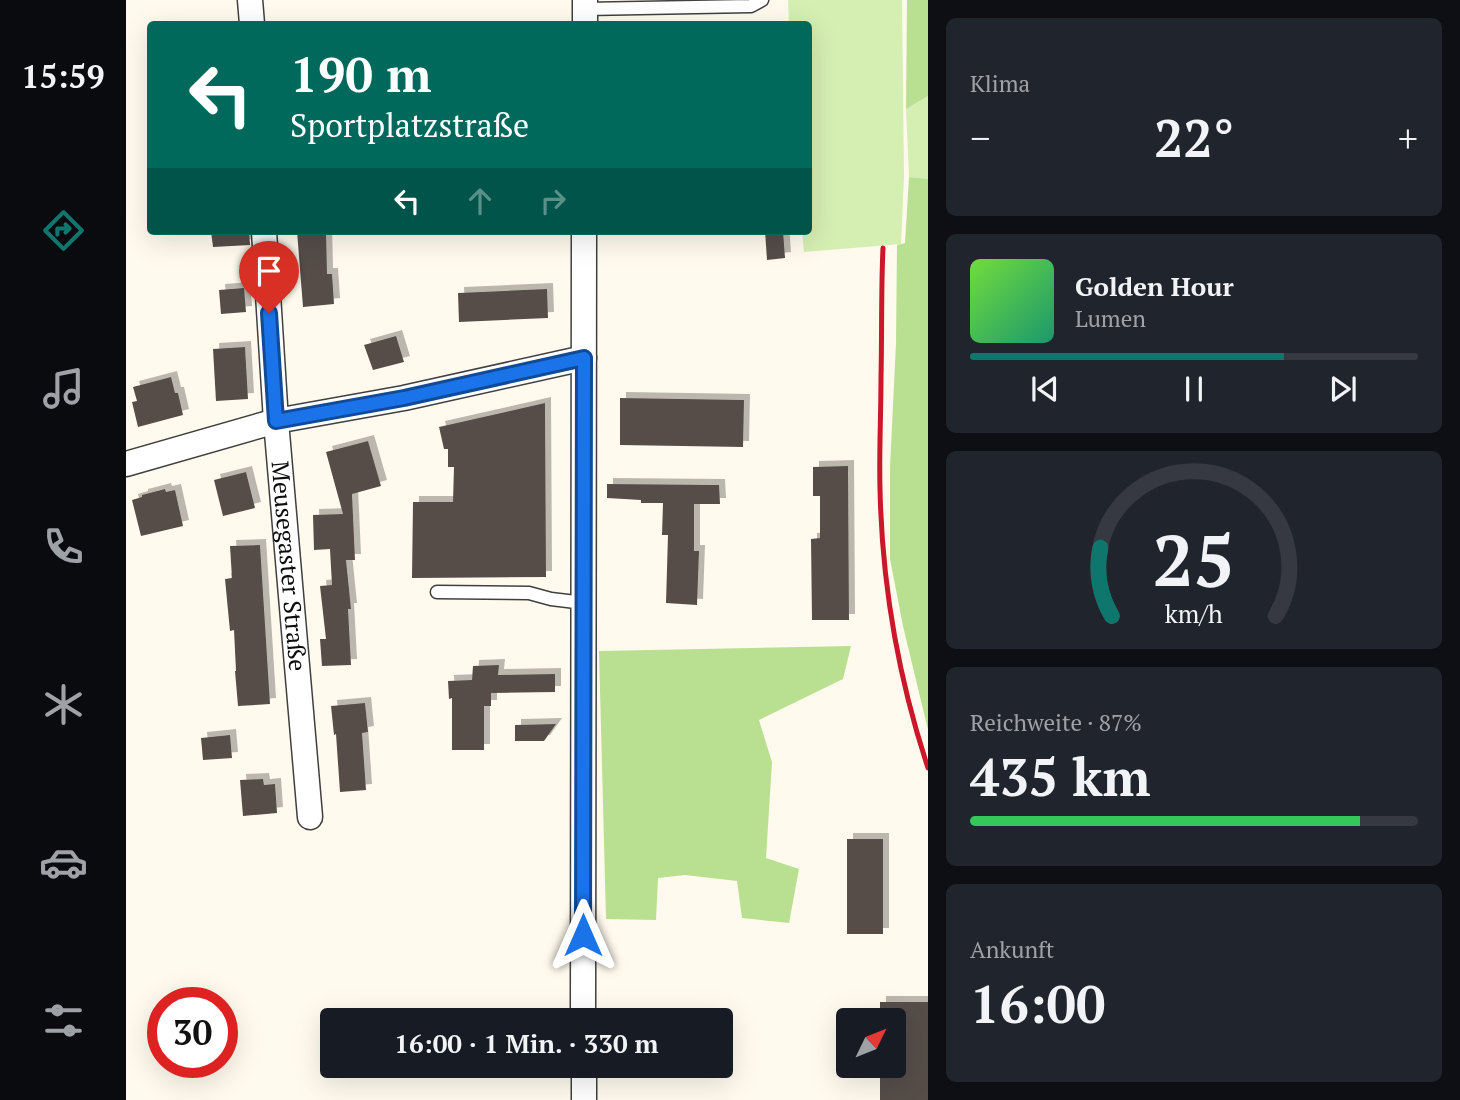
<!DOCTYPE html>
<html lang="de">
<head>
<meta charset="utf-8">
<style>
	body { margin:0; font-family:"PT Serif",serif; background:#20242c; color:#f1f3f6; height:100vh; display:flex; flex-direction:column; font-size:26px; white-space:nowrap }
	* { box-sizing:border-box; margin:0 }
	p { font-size:23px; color:#9ea1a6 }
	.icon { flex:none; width:38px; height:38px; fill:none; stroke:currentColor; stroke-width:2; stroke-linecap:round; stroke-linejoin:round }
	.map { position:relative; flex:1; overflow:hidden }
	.sheet { display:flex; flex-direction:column; gap:18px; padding:18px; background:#0d0f14; width:532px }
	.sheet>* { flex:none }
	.top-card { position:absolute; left:21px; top:21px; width:665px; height:214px; border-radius:7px; box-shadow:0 7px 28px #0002; background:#00695c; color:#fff; overflow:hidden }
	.needle { width:46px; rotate:47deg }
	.controls { position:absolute; left:710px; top:1008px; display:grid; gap:14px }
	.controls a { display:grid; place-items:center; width:70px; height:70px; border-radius:7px; background:#171b24; box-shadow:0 7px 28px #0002; font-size:35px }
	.speed { position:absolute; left:21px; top:987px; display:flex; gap:14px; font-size:35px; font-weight:700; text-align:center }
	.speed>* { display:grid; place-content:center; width:91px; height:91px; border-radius:50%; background:#171b24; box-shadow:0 7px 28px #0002; line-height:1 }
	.speed .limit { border:10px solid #d22; background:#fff; color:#111 }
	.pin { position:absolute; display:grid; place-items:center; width:60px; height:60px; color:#fff; margin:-72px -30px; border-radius:50% 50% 50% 0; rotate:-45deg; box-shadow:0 0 7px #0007 }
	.pin .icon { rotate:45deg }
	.me { position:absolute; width:77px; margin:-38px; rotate:0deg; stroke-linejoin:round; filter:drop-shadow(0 0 5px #0008) }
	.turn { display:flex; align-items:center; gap:24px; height:147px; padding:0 28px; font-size:32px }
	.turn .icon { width:91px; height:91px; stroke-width:2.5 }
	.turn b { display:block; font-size:49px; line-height:60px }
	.lanes { display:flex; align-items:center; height:66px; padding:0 28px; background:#0003; justify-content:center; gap:35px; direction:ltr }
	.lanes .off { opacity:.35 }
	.big { font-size:52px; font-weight:700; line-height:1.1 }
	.sheet .card { flex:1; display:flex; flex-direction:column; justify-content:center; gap:10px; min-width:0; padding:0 24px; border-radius:10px; background:#20242c }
	.sheet .dial { align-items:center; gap:0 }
	.dial svg { height:182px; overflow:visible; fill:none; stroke:#363941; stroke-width:7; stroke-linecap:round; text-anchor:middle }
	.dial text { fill:#f1f3f6; stroke:none }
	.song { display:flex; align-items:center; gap:21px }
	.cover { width:84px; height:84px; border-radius:10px; background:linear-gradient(135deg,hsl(100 70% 55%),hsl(160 70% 35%)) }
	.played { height:7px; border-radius:4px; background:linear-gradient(90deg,#0f766e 70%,#363941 70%) }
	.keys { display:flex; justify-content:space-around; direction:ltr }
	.heat { display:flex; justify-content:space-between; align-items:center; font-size:38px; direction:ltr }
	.charge { height:10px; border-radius:5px; background:linear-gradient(90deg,#34c759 87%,#363941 0) }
	.trip { position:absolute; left:194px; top:1008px; width:413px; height:70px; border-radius:7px; background:#171b24; box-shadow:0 7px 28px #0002; font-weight:700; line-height:70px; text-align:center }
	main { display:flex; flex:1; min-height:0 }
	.menu { display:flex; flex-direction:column; width:126px; justify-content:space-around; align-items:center; background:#090b0e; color:#9ea1a6 }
	.menu .icon { width:49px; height:49px }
	.menu .current { color:#0f766e }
	.menu b { font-size:32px; color:#f1f3f6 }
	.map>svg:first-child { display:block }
</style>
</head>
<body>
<main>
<nav class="menu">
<b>15:59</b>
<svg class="icon current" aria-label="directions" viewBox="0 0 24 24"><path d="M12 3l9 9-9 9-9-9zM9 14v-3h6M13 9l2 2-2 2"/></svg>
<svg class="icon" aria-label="music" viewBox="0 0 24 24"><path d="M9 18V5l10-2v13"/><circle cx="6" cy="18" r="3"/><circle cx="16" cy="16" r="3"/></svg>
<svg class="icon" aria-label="phone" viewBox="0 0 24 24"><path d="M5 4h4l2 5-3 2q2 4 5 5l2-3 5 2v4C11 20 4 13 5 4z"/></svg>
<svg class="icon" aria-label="climate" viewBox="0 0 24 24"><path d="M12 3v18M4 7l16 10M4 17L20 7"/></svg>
<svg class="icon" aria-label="car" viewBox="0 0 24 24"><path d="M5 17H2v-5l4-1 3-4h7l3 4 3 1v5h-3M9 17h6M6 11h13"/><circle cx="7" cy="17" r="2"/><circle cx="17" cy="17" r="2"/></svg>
<svg class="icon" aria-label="filters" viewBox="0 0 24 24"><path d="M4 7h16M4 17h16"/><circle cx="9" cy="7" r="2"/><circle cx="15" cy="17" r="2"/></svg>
</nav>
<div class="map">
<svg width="802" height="1100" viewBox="0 0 802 1100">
	<defs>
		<filter id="shadow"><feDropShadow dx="6" dy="-6" stdDeviation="0" flood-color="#0004"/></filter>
	</defs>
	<rect width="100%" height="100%" fill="#fffaed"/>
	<g fill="#d5eeb2">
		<path d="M 662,0 L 776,0 L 778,176 L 775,244 L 678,252 L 676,231 L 682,231 L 682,24 L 663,24 Z"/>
		<path d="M 802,96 L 802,179 L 783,177 L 780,109 Z"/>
	</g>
	<g fill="#b9e090">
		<path d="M 781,0 L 802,0 L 802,96 L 780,109 Z"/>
		<path d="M 783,177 L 802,179 L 802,730 L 777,626 L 764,559 L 764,467 L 770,343 L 771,245 L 779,243 Z"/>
		<path d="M 725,646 L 717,679 L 633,720 L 646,762 L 640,858 L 673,869 L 663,923 L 616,918 L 611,881 L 559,875 L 532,878 L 530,920 L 480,919 L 473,651 Z"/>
	</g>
	<g fill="#574d48" filter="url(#shadow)">
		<path d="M 85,231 L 123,231 L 124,245 L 87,247 Z"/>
		<path d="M 171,231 L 200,231 L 201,274 L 206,274 L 208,304 L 177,307 Z"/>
		<path d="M 639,231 L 657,231 L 659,258 L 641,260 Z"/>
		<path d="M 118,288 L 120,312 L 95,314 L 93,290 Z"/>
		<path d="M 421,289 L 422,318 L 333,322 L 332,293 Z"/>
		<path d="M 270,336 L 278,362 L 247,370 L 238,345 Z"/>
		<path d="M 119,347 L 122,399 L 90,401 L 87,349 Z"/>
		<path d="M 45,377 L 49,393 L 52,393 L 57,415 L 12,427 L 6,402 L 11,401 L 7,387 Z"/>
		<path d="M 494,398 L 618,400 L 617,447 L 494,445 Z"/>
		<path d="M 419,403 L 420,577 L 286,578 L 287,502 L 327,502 L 328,467 L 322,467 L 322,449 L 318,449 L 313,427 Z"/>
		<path d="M 242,441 L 255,486 L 226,494 L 229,560 L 220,560 L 225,609 L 222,609 L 225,665 L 196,666 L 194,639 L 200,639 L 194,586 L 206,585 L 204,549 L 188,550 L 187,515 L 217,514 L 200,452 Z"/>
		<path d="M 722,466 L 723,620 L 686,620 L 685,539 L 694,538 L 694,496 L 687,496 L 687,467 Z"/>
		<path d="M 120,472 L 129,508 L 97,516 L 88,480 Z"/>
		<path d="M 481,484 L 593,485 L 594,504 L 568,504 L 568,551 L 573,551 L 571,605 L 540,603 L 542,535 L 536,535 L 537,503 L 515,503 L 515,500 L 481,498 Z"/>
		<path d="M 39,489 L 40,492 L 49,490 L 57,526 L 15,536 L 6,500 L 16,497 L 16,495 Z"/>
		<path d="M 134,545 L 144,704 L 112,706 L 109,671 L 110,671 L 108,630 L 104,631 L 99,579 L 106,578 L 104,546 Z"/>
		<path d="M 373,665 L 372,675 L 429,674 L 429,692 L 365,693 L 365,706 L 358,706 L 358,750 L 326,750 L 326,698 L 323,699 L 322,681 L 346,680 L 347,666 Z"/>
		<path d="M 239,703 L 242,732 L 236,733 L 240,790 L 214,792 L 210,734 L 208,735 L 205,706 Z"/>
		<path d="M 430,724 L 418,741 L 389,741 L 389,725 Z"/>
		<path d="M 104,735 L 106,758 L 77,760 L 75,738 Z"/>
		<path d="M 137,779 L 138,785 L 149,784 L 151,813 L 117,816 L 114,780 Z"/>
		<rect x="721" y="839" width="36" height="95"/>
		<path d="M 754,1002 L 802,1002 L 802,1100 L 754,1100 L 754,1066 L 768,1066 L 768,1020 L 754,1020 Z"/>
	</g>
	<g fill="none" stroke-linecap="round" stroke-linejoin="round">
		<defs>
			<g id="lane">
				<path d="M 459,9 L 625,6 L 636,0"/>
				<path d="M 311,592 L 403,593 L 425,599 L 458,603"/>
			</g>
			<g id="street">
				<path d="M 124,0 L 126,24"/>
				<path d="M 459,0 L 459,24"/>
				<path id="s1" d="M 138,231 L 150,421 L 184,817"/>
				<path d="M 0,464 L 150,421 L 278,398 L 458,358"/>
				<path d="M 457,1020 L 458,231"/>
				<path d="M 458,1066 L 458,1100"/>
			</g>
		</defs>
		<use href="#lane" stroke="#404040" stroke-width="15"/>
		<use href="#street" stroke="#404040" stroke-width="27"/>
		<use href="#lane" stroke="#fff" stroke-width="12"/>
		<use href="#street" stroke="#fff" stroke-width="24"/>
		<path stroke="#cc1629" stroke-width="5" d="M 757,248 C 755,291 756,334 755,377 C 755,414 753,452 754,489 C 756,585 772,677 802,768"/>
	</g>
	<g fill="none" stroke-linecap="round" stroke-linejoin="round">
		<defs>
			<path id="route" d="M 143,313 L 150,421 L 278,398 L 458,358 L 457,935"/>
		</defs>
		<use href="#route" stroke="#114b97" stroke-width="18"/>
		<use href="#route" stroke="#1a73e8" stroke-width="12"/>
	</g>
	<g text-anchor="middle" stroke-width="7" stroke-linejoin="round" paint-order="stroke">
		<g font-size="24" fill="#0d0d0d" stroke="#fff">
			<text dy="8" stroke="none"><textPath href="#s1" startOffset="336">Meusegaster Straße</textPath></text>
		</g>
	</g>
</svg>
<div class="controls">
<a><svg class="needle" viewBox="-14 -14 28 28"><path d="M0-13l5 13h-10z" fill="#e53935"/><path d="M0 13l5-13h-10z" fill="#9ea1a6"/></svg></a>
</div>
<div class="speed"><div class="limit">30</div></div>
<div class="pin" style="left:143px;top:313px;background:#d93025"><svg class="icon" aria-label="arrive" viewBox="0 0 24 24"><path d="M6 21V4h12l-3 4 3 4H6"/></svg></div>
<svg class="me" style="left:457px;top:935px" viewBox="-20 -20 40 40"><path d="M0-17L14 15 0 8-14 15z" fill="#1a73e8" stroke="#fff" stroke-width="4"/></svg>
<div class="trip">16:00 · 1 Min. · 330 m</div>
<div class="top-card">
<div class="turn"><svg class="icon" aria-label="left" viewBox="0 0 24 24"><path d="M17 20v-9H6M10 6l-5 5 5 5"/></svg><div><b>190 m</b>Sportplatzstraße</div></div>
<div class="lanes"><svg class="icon" aria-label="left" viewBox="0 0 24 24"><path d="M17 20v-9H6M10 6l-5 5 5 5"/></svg><svg class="icon off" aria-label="ahead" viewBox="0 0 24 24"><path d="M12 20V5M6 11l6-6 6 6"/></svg><svg class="icon off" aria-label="right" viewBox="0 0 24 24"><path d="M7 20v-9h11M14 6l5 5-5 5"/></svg></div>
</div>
</div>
<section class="sheet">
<div class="card"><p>Klima</p>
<div class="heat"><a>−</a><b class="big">22°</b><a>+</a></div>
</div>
<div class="card">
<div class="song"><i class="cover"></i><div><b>Golden Hour</b><p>Lumen</p></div></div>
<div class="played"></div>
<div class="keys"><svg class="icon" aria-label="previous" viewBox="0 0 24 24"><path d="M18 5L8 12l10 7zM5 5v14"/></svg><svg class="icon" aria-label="pause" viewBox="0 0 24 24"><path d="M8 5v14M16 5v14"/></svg><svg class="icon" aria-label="next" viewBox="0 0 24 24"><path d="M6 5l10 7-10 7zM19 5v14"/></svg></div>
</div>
<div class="card dial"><svg viewBox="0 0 100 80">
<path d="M14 69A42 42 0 1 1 86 69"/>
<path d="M14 69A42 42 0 0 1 9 39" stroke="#0f766e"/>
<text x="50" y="56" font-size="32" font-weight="700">25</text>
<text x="50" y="72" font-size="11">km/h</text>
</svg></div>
<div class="card"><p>Reichweite · 87%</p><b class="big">435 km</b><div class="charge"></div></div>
<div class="card"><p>Ankunft</p><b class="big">16:00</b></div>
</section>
</main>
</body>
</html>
